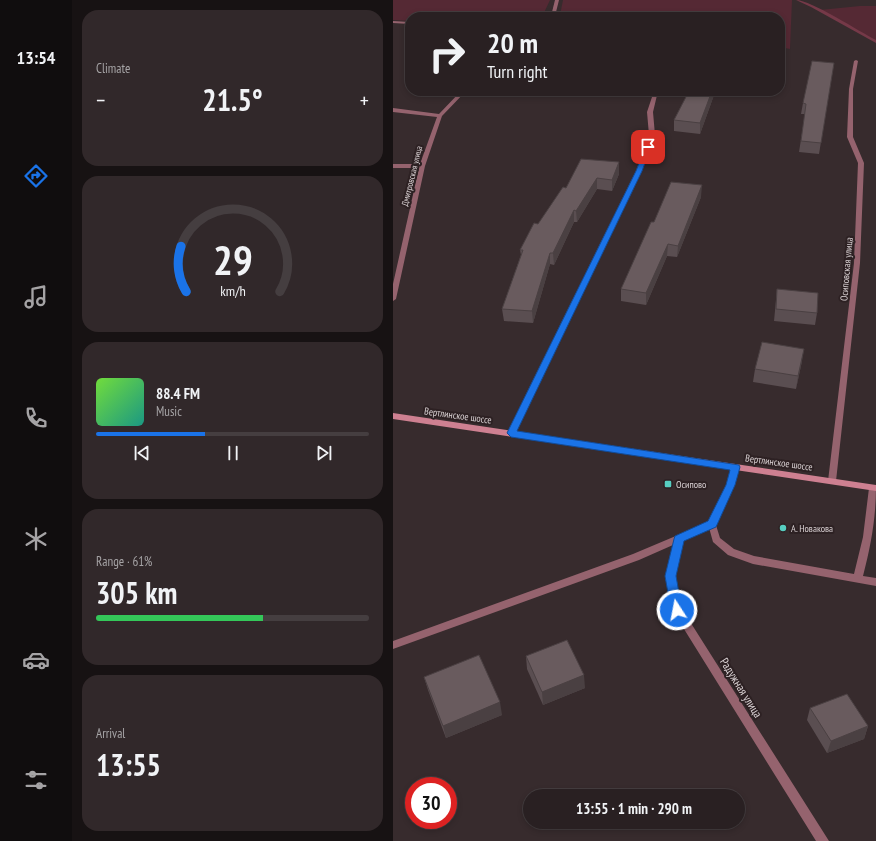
<!DOCTYPE html>
<html lang="en">
<head>
<meta charset="utf-8">
<style>
	body { margin:0; font-family:"PT Sans Narrow",sans-serif; background:#31282a; color:#f1f3f6; height:100vh; display:flex; flex-direction:column; font-size:15px; white-space:nowrap }
	* { box-sizing:border-box; margin:0 }
	p { font-size:13px; color:#a5a3a5 }
	.icon { flex:none; width:22px; height:22px; fill:none; stroke:currentColor; stroke-width:2; stroke-linecap:round; stroke-linejoin:round }
	.map { position:relative; flex:1; overflow:hidden }
	.sheet { display:flex; flex-direction:column; gap:10px; padding:10px; background:#171213; width:321px }
	.sheet>* { flex:none }
	.hud { position:absolute; left:12px; top:12px; width:380px; height:84px; border-radius:16px; box-shadow:0 2px 6px #0003,0 0 0 1px #453e40; background:#292022; color:#f1f3f6; overflow:hidden }
	.speed { position:absolute; left:12px; top:777px; display:flex; gap:8px; font-size:20px; font-weight:700; text-align:center }
	.speed>* { display:grid; place-content:center; width:52px; height:52px; border-radius:50%; background:#292022; box-shadow:0 2px 6px #0003,0 0 0 1px #453e40; line-height:1 }
	.speed .limit { border:6px solid #d22; background:#fff; color:#111 }
	.pin { position:absolute; display:grid; place-items:center; width:34px; height:34px; color:#fff; margin:-17px; border-radius:8px; box-shadow:0 2px 6px #0006 }
	.me { position:absolute; width:44px; margin:-22px; rotate:349deg; stroke-linejoin:round; filter:drop-shadow(0 0 3px #0008) }
	.turn { display:flex; align-items:center; gap:14px; height:84px; padding:0 16px; font-size:18px }
	.turn .icon { width:52px; height:52px; stroke-width:2.5 }
	.turn b { display:block; font-size:28px; line-height:34px }
	.big { font-size:30px; font-weight:800; line-height:1.1 }
	.sheet .widget { flex:1; display:flex; flex-direction:column; justify-content:center; gap:6px; min-width:0; padding:0 14px; border-radius:16px; background:#31282a }
	.sheet .dial { align-items:center; gap:0 }
	.dial svg { height:104px; overflow:visible; fill:none; stroke:#453e40; stroke-width:7; stroke-linecap:round; text-anchor:middle }
	.dial text { fill:#f1f3f6; stroke:none }
	.song { display:flex; align-items:center; gap:12px }
	.cover { width:48px; height:48px; border-radius:6px; background:linear-gradient(135deg,hsl(100 70% 55%),hsl(170 70% 35%)) }
	.played { height:4px; border-radius:2px; background:linear-gradient(90deg,#1a73e8 40%,#453e40 40%) }
	.keys { display:flex; justify-content:space-around; direction:ltr }
	.heat { display:flex; justify-content:space-between; align-items:center; font-size:22px; direction:ltr }
	.charge { height:6px; border-radius:3px; background:linear-gradient(90deg,#34c759 61%,#453e40 0) }
	.trip { position:absolute; left:130px; top:789px; width:222px; height:40px; border-radius:20px; background:#292022; box-shadow:0 2px 6px #0003,0 0 0 1px #453e40; font-weight:800; line-height:40px; text-align:center }
	main { display:flex; flex:1; min-height:0 }
	.menu { display:flex; flex-direction:column; width:72px; justify-content:space-around; align-items:center; background:#100d0e; color:#a5a3a5 }
	.menu .icon { width:28px; height:28px }
	.menu .active { color:#1a73e8 }
	.menu b { font-size:18px; color:#f1f3f6 }
	.map>svg:first-child { display:block }
</style>
</head>
<body>
<main>
<nav class="menu">
<b>13:54</b>
<svg class="icon active" aria-label="directions" viewBox="0 0 24 24"><path d="M12 3l9 9-9 9-9-9zM9 14v-3h6M13 9l2 2-2 2"/></svg>
<svg class="icon" aria-label="music" viewBox="0 0 24 24"><path d="M9 18V5l10-2v13"/><circle cx="6" cy="18" r="3"/><circle cx="16" cy="16" r="3"/></svg>
<svg class="icon" aria-label="phone" viewBox="0 0 24 24"><path d="M5 4h4l2 5-3 2q2 4 5 5l2-3 5 2v4C11 20 4 13 5 4z"/></svg>
<svg class="icon" aria-label="climate" viewBox="0 0 24 24"><path d="M12 3v18M4 7l16 10M4 17L20 7"/></svg>
<svg class="icon" aria-label="car" viewBox="0 0 24 24"><path d="M5 17H2v-5l4-1 3-4h7l3 4 3 1v5h-3M9 17h6M6 11h13"/><circle cx="7" cy="17" r="2"/><circle cx="17" cy="17" r="2"/></svg>
<svg class="icon" aria-label="filters" viewBox="0 0 24 24"><path d="M4 7h16M4 17h16"/><circle cx="9" cy="7" r="2"/><circle cx="15" cy="17" r="2"/></svg>
</nav>
<section class="sheet">
<div class="widget"><p>Climate</p>
<div class="heat"><a>−</a><b class="big">21.5°</b><a>+</a></div>
</div>
<div class="widget dial"><svg viewBox="0 0 100 80">
<path d="M14 69A42 42 0 1 1 86 69"/>
<path d="M14 69A42 42 0 0 1 10 34" stroke="#1a73e8"/>
<text x="50" y="56" font-size="32" font-weight="700">29</text>
<text x="50" y="72" font-size="11">km/h</text>
</svg></div>
<div class="widget">
<div class="song"><i class="cover"></i><div><b>88.4 FM</b><p>Music</p></div></div>
<div class="played"></div>
<div class="keys"><svg class="icon" aria-label="previous" viewBox="0 0 24 24"><path d="M18 5L8 12l10 7zM5 5v14"/></svg><svg class="icon" aria-label="pause" viewBox="0 0 24 24"><path d="M8 5v14M16 5v14"/></svg><svg class="icon" aria-label="next" viewBox="0 0 24 24"><path d="M6 5l10 7-10 7zM19 5v14"/></svg></div>
</div>
<div class="widget"><p>Range · 61%</p><b class="big">305 km</b><div class="charge"></div></div>
<div class="widget"><p>Arrival</p><b class="big">13:55</b></div>
</section>
<div class="map">
<svg width="483" height="841" viewBox="0 0 483 841">
	<rect width="100%" height="100%" fill="#372b2d"/>
	<g fill="#552934">
		<path d="M 0,0 L 157,0 L 149,17 L 17,17 L 17,21 L 0,20 Z"/>
		<path d="M 170,0 L 399,0 L 397,49 L 387,47 L 387,17 L 165,17 L 167,15 Z"/>
		<path d="M 467,6 L 483,6 L 483,42 L 427,10 Z"/>
	</g>
	<g fill="none" stroke-linecap="round" stroke-linejoin="round">
		<path fill="#753948" fill-rule="evenodd" d="M 403,0 C 418,0 467,32 483,40 L 483,43 L 418,7 Z"/>
		<g fill="#95636e" fill-rule="evenodd">
			<path d="M 162,0 L 166,0 L 163,12 L 160,17 L 156,17 L 159,12 Z"/>
			<path d="M 480,485 L 483,486 C 483,518 478,545 470,576 L 483,578 L 483,586 L 360,564 L 335,555 L 320,542 L 315,524 L 316,522 L 322,522 L 327,538 L 341,549 L 361,556 L 461,574 L 470,537 L 476,488 L 477,486 Z"/>
		</g>
		<g fill="#95636e" fill-rule="evenodd">
			<path d="M 0,21 L 17,22 L 17,24 L 0,23 Z"/>
			<path d="M 463,60 L 465,61 L 460,89 L 460,137 L 471,163 L 467,263 L 443,481 L 442,483 L 436,483 L 435,481 L 461,263 L 465,163 L 454,137 L 456,89 L 461,61 Z"/>
			<path d="M 68,91 L 73,91 L 49,116 L 32,166 L 3,299 L 0,301 L 0,284 L 26,168 L 0,168 L 0,164 L 27,164 L 44,117 L 0,112 L 0,108 L 46,114 Z"/>
			<path d="M 261,91 L 265,91 L 260,112 L 262,135 L 249,171 L 122,433 L 121,435 L 115,435 L 114,433 L 243,171 L 256,135 L 254,112 Z"/>
			<path d="M 343,464 L 346,465 L 347,467 L 341,485 L 322,526 L 290,540 L 282,577 L 289,609 L 436,841 L 423,841 L 281,613 L 272,577 L 280,545 L 246,560 L 0,649 L 0,641 L 240,554 L 316,522 L 333,485 L 339,467 L 340,465 Z"/>
		</g>
		<path fill="#ce8091" fill-rule="evenodd" d="M 0,413 L 483,485 L 483,491 L 0,419 Z"/>
	</g>
	<g fill="#5a4e51">
		<path d="M 441,63 L 426,154 L 406,152 L 412,114 L 408,114 L 410,103 Z"/>
		<path d="M 321,95 L 307,134 L 281,131 L 281,120 Z"/>
		<path d="M 226,162 L 226,174 L 219,191 L 204,189 L 184,222 L 181,222 L 161,265 L 157,264 L 140,323 L 111,321 L 109,309 L 128,255 L 127,250 L 145,224 L 173,188 Z"/>
		<path d="M 308,197 L 284,257 L 274,256 L 253,305 L 228,301 L 228,289 L 261,222 Z"/>
		<path d="M 384,289 L 424,313 L 422,325 L 381,321 Z"/>
		<path d="M 409,361 L 403,389 L 360,382 L 362,369 Z"/>
		<path d="M 133,656 L 192,688 L 150,705 L 134,669 Z"/>
		<path d="M 31,677 L 109,715 L 53,738 L 35,690 Z"/>
		<path d="M 417,708 L 475,726 L 471,739 L 434,753 L 414,720 Z"/>
	</g>
	<g fill="#4a4042">
		<path d="M 319,91 L 321,91 L 321,95 L 307,134 L 307,123 Z"/>
		<path d="M 226,162 L 226,174 L 219,191 L 219,180 Z"/>
		<path d="M 204,178 L 204,189 L 184,222 L 183,211 Z"/>
		<path d="M 309,185 L 308,197 L 284,257 L 285,246 Z"/>
		<path d="M 181,210 L 181,222 L 161,265 L 160,253 Z"/>
		<path d="M 275,244 L 274,256 L 253,305 L 253,293 Z"/>
		<path d="M 157,253 L 157,264 L 140,323 L 139,311 Z"/>
		<path d="M 411,349 L 409,361 L 403,389 L 405,376 Z"/>
		<path d="M 191,675 L 192,688 L 150,705 L 149,692 Z"/>
		<path d="M 107,702 L 109,715 L 53,738 L 50,726 Z"/>
		<path d="M 475,726 L 471,739 L 434,753 L 438,741 Z"/>
	</g>
	<g fill="#695b5e" stroke="#4a4042">
		<path d="M 419,61 L 441,63 L 428,143 L 408,141 L 413,104 L 410,103 Z"/>
		<path d="M 296,91 L 319,91 L 307,123 L 281,120 Z"/>
		<path d="M 188,159 L 226,162 L 219,180 L 204,178 L 183,211 L 181,210 L 160,253 L 157,253 L 139,311 L 109,309 L 130,250 L 127,250 L 141,223 L 145,224 L 170,187 L 173,188 Z"/>
		<path d="M 278,182 L 309,185 L 285,246 L 275,244 L 253,293 L 228,289 L 258,222 L 261,222 Z"/>
		<path d="M 384,289 L 425,293 L 424,313 L 383,309 Z"/>
		<path d="M 369,342 L 411,349 L 405,376 L 362,369 Z"/>
		<path d="M 174,640 L 191,675 L 149,692 L 133,656 Z"/>
		<path d="M 86,655 L 107,702 L 50,726 L 31,677 Z"/>
		<path d="M 454,694 L 475,726 L 438,741 L 417,708 Z"/>
	</g>
	<path fill="#1a73e8" stroke="#114b97" d="M 253,145 L 258,147 L 249,171 L 124,431 L 346,465 L 347,467 L 342,485 L 323,527 L 291,541 L 283,576 L 289,610 L 287,613 L 284,614 L 280,613 L 278,610 L 272,576 L 281,539 L 282,536 L 315,521 L 333,485 L 337,470 L 118,437 L 114,433 L 243,171 Z"/>
	<g fill="#57cec1" stroke="#2d2123" stroke-width="1.5">
		<rect x="271" y="480" width="8" height="8" rx="2"/>
		<circle cx="390" cy="528" r="4"/>
	</g>
	<g text-anchor="middle" stroke-width="4" stroke-linejoin="round" paint-order="stroke">
		<g font-size="9" fill="#d9d1d3" stroke="#2d2123">
			<text transform="translate(19 176) rotate(-76)" y="3">Дмитровская улица</text>
		</g>
		<g font-size="10" fill="#d9d1d3" stroke="#2d2123">
			<text transform="translate(453 269) rotate(-85)" y="4">Осиповская улица</text>
			<text transform="translate(65 415) rotate(8)" y="4">Вертлинское шоссе</text>
			<text transform="translate(386 462) rotate(8)" y="4">Вертлинское шоссе</text>
		</g>
		<g font-size="10" fill="#d9d1d3" stroke="#2d2123" text-anchor="start">
			<text x="283" y="488">Осипово</text>
			<text x="398" y="532">А. Новакова</text>
		</g>
		<g font-size="12" fill="#d9d1d3" stroke="#2d2123">
			<text transform="translate(348 688) rotate(58)" y="4">Радужная улица</text>
		</g>
	</g>
</svg>
<div class="speed"><div class="limit">30</div></div>
<div class="pin" style="left:255px;top:147px;background:#d93025"><svg class="icon" aria-label="arrive" viewBox="0 0 24 24"><path d="M6 21V4h12l-3 4 3 4H6"/></svg></div>
<svg class="me" style="left:284px;top:610px" viewBox="-20 -20 40 40"><circle r="17" fill="#1a73e8" stroke="#fff" stroke-width="3"/><path d="M0-11L8 9 0 5-8 9z" fill="#fff"/></svg>
<div class="trip">13:55 · 1 min · 290 m</div>
<div class="hud">
<div class="turn"><svg class="icon" aria-label="right" viewBox="0 0 24 24"><path d="M7 20v-9h11M14 6l5 5-5 5"/></svg><div><b>20 m</b>Turn right</div></div>
</div>
</div>
</main>
</body>
</html>
